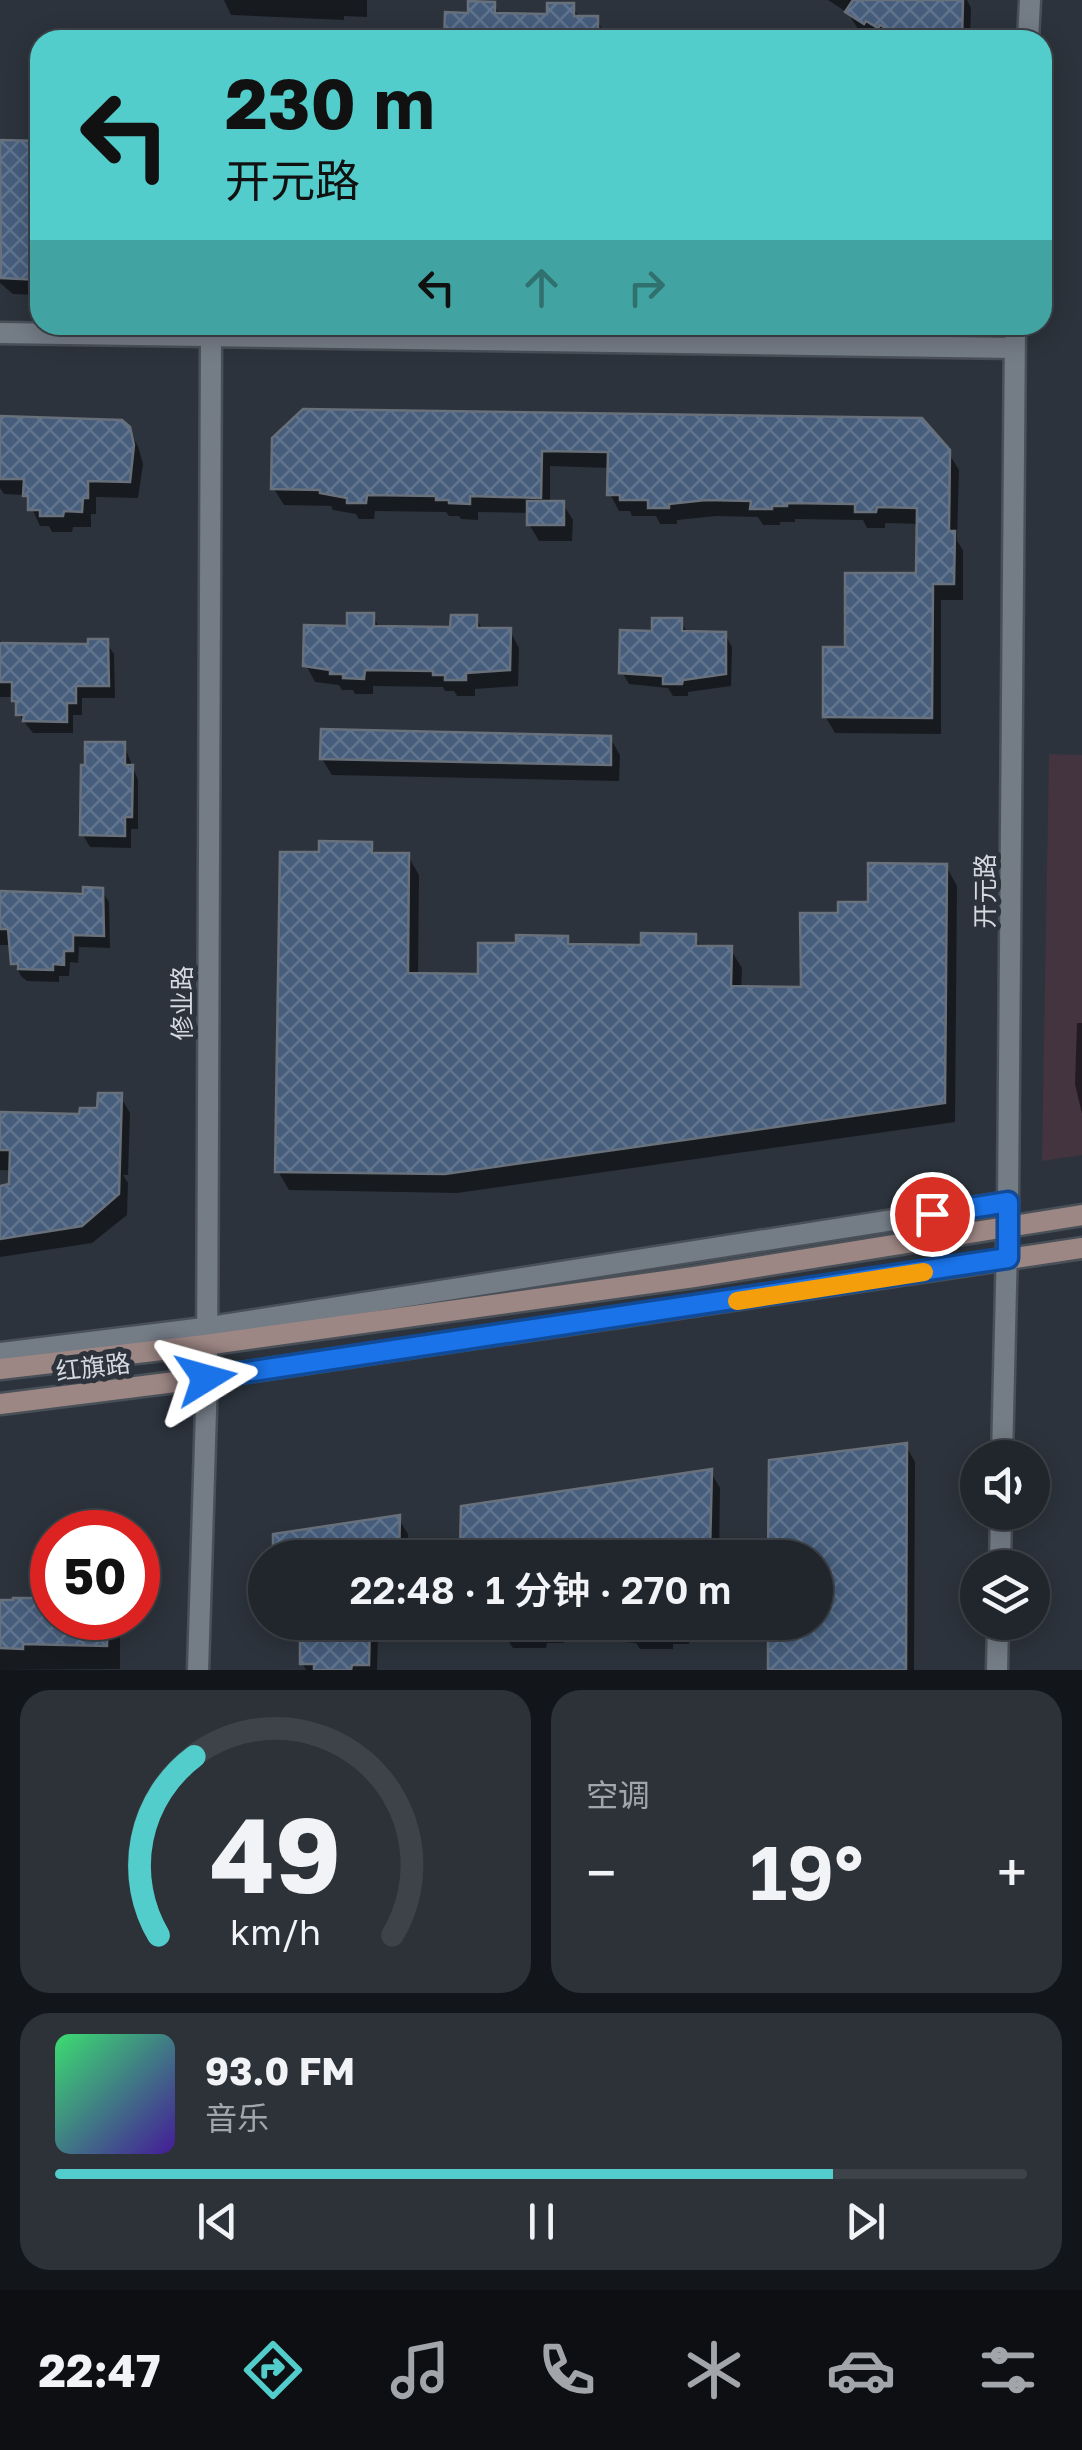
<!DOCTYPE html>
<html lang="zh">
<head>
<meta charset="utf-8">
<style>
	body { margin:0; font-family:"Golos Text","Noto Sans SC",sans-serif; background:#2d3239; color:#f1f3f6; height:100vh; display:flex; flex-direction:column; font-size:38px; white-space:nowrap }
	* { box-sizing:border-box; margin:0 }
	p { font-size:32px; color:#a2a5aa }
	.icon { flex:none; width:55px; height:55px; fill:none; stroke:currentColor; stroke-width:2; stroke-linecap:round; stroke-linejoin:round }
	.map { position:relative; height:1670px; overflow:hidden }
	.sheet { display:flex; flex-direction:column; gap:20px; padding:20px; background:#121519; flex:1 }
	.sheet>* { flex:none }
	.guide { position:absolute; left:30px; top:30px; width:1022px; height:305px; border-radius:30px; box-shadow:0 5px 25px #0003,0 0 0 2px #3e4349; background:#53cdcb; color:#111; overflow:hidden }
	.controls { position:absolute; left:960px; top:1440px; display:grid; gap:20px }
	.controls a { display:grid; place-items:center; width:90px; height:90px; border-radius:50%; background:#21262d; box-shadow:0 5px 25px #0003,0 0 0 2px #3e4349; font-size:50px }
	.speed { position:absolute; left:30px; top:1510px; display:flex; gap:20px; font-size:50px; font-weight:700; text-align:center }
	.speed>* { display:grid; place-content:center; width:130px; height:130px; border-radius:50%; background:#21262d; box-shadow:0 5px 25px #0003,0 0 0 2px #3e4349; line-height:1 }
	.speed .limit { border:15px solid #d22; background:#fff; color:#111 }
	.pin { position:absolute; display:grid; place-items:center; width:85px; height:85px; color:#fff; margin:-42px; border:5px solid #fff; border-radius:50%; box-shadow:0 2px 10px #0007 }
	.me { position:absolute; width:110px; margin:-55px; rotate:82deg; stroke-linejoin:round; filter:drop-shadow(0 0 8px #0008) }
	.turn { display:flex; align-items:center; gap:35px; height:210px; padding:0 30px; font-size:45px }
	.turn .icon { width:130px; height:130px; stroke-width:2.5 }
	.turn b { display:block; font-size:70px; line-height:85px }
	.lanes { display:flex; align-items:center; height:95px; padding:0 30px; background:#0003; justify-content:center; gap:50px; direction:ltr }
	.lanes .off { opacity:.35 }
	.big { font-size:75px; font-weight:600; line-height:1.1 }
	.sheet .widget { flex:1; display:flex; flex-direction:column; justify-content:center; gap:15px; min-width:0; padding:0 35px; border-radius:30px; background:#2d3239 }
	.sheet .dial { align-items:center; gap:0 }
	.dial svg { height:260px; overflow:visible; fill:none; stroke:#3e4349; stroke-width:7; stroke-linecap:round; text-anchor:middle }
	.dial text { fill:#f1f3f6; stroke:none }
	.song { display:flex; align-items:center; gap:30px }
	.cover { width:120px; height:120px; border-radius:15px; background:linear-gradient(135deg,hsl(140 70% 55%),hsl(260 70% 35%)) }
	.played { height:10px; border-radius:5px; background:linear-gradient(90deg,#53cdcb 80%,#3e4349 80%) }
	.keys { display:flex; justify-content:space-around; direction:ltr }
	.heat { display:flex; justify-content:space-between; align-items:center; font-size:55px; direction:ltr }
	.sheet .tiles { flex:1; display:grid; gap:20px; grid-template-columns:1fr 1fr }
	.widget:last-child { grid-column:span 2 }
	.trip { position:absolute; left:248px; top:1540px; width:585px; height:100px; border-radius:50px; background:#21262d; box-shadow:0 5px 25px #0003,0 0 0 2px #3e4349; font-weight:600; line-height:100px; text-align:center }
	.menu { display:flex; height:160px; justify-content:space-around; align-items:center; background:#0d0f12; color:#a2a5aa }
	.menu .icon { width:70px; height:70px }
	.menu .current { color:#53cdcb }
	.menu b { font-size:45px; color:#f1f3f6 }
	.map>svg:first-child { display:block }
</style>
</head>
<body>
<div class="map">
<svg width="1082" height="1670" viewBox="0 0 1082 1670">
	<defs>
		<pattern id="building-cross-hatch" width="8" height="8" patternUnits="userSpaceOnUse" patternTransform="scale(2.5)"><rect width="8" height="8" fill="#465d7c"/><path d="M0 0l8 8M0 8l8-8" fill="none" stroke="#60748e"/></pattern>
	</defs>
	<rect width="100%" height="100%" fill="#2c333c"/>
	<path fill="#443440" d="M 1049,754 L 1082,755 L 1082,1155 L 1042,1161 Z"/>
	<g fill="#0007">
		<path d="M 224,0 L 367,0 L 367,17 L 344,16 L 344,20 L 231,15 Z"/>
		<path d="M 828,0 L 967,0 L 971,8 L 970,40 L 874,39 L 858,29 L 848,13 Z"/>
		<path d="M 494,4 L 500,16 L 550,17 L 572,6 L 580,19 L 597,19 L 607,40 L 445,40 L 471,15 Z"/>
		<path d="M 656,38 L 697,38 L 698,40 L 656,40 Z"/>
		<path d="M 2,142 L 40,144 L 40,295 L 13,294 L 0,283 Z"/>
		<path d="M 0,419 L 128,429 L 138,446 L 143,464 L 138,498 L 96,497 L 96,514 L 91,514 L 91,527 L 73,527 L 72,532 L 52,532 L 49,526 L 40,526 L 26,495 L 4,494 L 0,488 Z"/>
		<path d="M 275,439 L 948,452 L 959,470 L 957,541 L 963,550 L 963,600 L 941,600 L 941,734 L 835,733 L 825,716 L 847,650 L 919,576 L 919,524 L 885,523 L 885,528 L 867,528 L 863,520 L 795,519 L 795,522 L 780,522 L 780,525 L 763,525 L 758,517 L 716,516 L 677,520 L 677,524 L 660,524 L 656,516 L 632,516 L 630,511 L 619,511 L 610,494 L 610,468 L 550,466 L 550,503 L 563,504 L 573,520 L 572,541 L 539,541 L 529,524 L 530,513 L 478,512 L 478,520 L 461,519 L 459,516 L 449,516 L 446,512 L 375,511 L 374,519 L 359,519 L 356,514 L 333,510 L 331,506 L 284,505 L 274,489 Z"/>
		<path d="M 373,616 L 380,629 L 453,630 L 476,618 L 483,630 L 510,631 L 519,648 L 518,686 L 475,689 L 475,696 L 457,696 L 454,691 L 445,691 L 443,687 L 373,686 L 373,694 L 355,694 L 353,690 L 342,690 L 339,685 L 315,682 L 306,665 L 349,628 Z"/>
		<path d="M 681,621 L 688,634 L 725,634 L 732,647 L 731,686 L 688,692 L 688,696 L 673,696 L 668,688 L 629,684 L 622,672 L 654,633 Z"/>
		<path d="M 0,640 L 5,645 L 91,646 L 106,642 L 114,654 L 115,698 L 82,698 L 82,715 L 73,715 L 73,733 L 33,733 L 18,714 L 16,697 L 0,697 Z"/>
		<path d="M 610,738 L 620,755 L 619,781 L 332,775 L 322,759 Z"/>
		<path d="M 124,745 L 138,780 L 138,829 L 131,829 L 131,848 L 90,847 L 83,835 Z"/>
		<path d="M 370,844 L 377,856 L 408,856 L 419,875 L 418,976 L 480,976 L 518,946 L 566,938 L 571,947 L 644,947 L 695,937 L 701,948 L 730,949 L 742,968 L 741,989 L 804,990 L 840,916 L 870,905 L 946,866 L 957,886 L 955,1122 L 457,1193 L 289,1190 L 278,1171 L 322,855 Z"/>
		<path d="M 101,890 L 109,902 L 110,948 L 79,947 L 78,963 L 70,962 L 69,976 L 59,976 L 59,982 L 27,981 L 21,976 L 14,963 L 12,945 L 0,945 L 0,892 L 86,896 Z"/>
		<path d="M 1077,1023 L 1082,1023 L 1082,1114 L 1075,1084 Z"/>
		<path d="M 120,1096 L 130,1113 L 128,1175 L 123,1175 L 128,1183 L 127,1215 L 92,1243 L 0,1257 L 0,1188 L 70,1173 L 0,1170 L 0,1115 L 82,1116 L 100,1111 Z"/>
		<path d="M 906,1446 L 915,1462 L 914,1670 L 770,1670 L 815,1622 Z"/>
		<path d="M 710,1471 L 720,1488 L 719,1558 L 466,1558 L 462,1549 Z"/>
		<path d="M 398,1518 L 408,1534 L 407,1558 L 275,1558 Z"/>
		<path d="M 52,1601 L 52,1618 L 120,1618 L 120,1669 L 0,1670 L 0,1602 Z"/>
		<path d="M 302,1622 L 382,1622 L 382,1636 L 378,1636 L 377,1670 L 306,1670 L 302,1663 Z"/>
		<path d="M 488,1622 L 565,1622 L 564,1643 L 547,1643 L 546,1648 L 513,1648 L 509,1642 L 498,1641 Z"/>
		<path d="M 615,1622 L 691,1622 L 689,1644 L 673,1644 L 673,1649 L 640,1649 L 636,1643 L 625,1642 Z"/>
	</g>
	<g fill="url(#building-cross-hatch)" stroke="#68707b" stroke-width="2.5">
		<path d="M 853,0 L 963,0 L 962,40 L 908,40 L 880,25 L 878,28 L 866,21 L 864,24 L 845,12 Z"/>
		<path d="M 468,1 L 495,2 L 495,13 L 547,14 L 547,3 L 574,3 L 574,16 L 598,16 L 598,40 L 444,40 L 445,12 L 468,13 Z"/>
		<path d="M 0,140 L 40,141 L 40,280 L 1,278 Z"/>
		<path d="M 303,409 L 922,418 L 950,450 L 949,531 L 955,531 L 954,584 L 933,584 L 932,718 L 823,717 L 823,647 L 845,647 L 845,573 L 916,573 L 917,508 L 877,507 L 876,512 L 855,512 L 855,504 L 787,503 L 787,506 L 772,506 L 772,509 L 750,509 L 751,501 L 706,500 L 669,504 L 669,508 L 648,508 L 648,500 L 620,500 L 620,495 L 607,495 L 608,452 L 542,451 L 541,498 L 470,496 L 470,504 L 449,503 L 449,500 L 436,500 L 436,496 L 367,495 L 366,503 L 347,503 L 347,498 L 320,493 L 320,490 L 271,489 L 272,438 Z"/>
		<path d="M 0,416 L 122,420 L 130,427 L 134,445 L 130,482 L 88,481 L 88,498 L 83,498 L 82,512 L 64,511 L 63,516 L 40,516 L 40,510 L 28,510 L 28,496 L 23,496 L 24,479 L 0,479 Z"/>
		<rect x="527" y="501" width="37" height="24"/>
		<path d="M 347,613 L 374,613 L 374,626 L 450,627 L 451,615 L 477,615 L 477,628 L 511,628 L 510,670 L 466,673 L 466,680 L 445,680 L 445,675 L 433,675 L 433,671 L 365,670 L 364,679 L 343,678 L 343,674 L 330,674 L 330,670 L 303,666 L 304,625 L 347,626 Z"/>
		<path d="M 652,618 L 682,618 L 682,631 L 726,632 L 726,674 L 683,680 L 682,684 L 663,684 L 663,676 L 619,673 L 620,630 L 652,631 Z"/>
		<path d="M 88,639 L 108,639 L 109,686 L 76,686 L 76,703 L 67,703 L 67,722 L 23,721 L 24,715 L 16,715 L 16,701 L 12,701 L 12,682 L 0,682 L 0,643 L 88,644 Z"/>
		<path d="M 321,729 L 611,736 L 611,765 L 320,759 Z"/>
		<path d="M 85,742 L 125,742 L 125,765 L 133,765 L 132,817 L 125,817 L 125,836 L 80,835 L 81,765 L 85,765 Z"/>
		<path d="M 319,841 L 372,842 L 372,853 L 409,853 L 408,973 L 478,974 L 478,943 L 516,943 L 516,935 L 568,936 L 568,944 L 641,945 L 641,933 L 696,934 L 696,946 L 732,946 L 731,986 L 801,987 L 800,913 L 838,913 L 838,902 L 868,902 L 868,863 L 947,864 L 945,1103 L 445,1174 L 275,1172 L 280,852 L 319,852 Z"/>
		<path d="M 83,887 L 103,888 L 104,936 L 73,935 L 73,951 L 64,951 L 64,965 L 53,964 L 53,970 L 18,969 L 18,964 L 11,964 L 8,929 L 0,929 L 0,891 L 83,894 Z"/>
		<path d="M 98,1093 L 122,1093 L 119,1194 L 82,1226 L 0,1239 L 0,1186 L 9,1184 L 10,1150 L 0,1150 L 0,1112 L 79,1114 L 80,1108 L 97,1108 Z"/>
		<path d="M 907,1443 L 906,1670 L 768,1670 L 768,1622 L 815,1622 L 815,1558 L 768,1558 L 769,1460 Z"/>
		<path d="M 712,1469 L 710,1551 L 707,1552 L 706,1558 L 463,1558 L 463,1550 L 460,1550 L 461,1506 Z"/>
		<path d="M 400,1515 L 399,1558 L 273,1558 L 273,1534 Z"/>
		<path d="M 13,1598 L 52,1598 L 52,1618 L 108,1618 L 107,1646 L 23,1644 L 23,1649 L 0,1648 L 0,1600 L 13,1600 Z"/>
		<path d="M 300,1622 L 370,1622 L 369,1665 L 352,1665 L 351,1670 L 314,1670 L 314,1664 L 300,1664 Z"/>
	</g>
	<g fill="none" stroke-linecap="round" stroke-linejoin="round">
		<defs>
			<path id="minor" d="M 0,1353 L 204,1328 L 1008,1202"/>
			<g id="tertiary">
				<path d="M 1028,40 L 1030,0"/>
				<path d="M 0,333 L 1014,348"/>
				<path d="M 1002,1458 L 1008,1202 L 1015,325"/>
				<path d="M 1000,1568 L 1001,1512"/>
				<path d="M 198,1670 L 207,1378 L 211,336"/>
				<path d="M 997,1670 L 998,1622"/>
			</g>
			<g id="secondary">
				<path d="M 0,1369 L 205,1345 L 694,1277 L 1082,1215"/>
				<path d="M 0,1404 L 207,1378 L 1082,1248"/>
			</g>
		</defs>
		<use href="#minor" stroke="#4a5058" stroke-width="25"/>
		<use href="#tertiary" stroke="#4a5058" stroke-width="25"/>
		<use href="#secondary" stroke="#4a5058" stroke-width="25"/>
		<use href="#minor" stroke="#747c86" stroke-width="20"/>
		<use href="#tertiary" stroke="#747c86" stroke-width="20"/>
		<use href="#secondary" stroke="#9d8784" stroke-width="20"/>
	</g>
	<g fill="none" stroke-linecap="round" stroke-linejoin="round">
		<defs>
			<path id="route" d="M 206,1378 L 1008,1258 L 1008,1202 L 932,1214"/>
		</defs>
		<use href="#route" stroke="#114b97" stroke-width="25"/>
		<use href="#route" stroke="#1a73e8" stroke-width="18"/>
		<path stroke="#f59e0b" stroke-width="18" d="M 737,1301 L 924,1272"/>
	</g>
	<g text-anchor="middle" stroke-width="10" stroke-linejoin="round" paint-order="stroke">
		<g font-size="25" fill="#d5dae0" stroke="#2c333c">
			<text transform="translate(985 891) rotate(-90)" y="9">开元路</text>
			<text transform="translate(182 1003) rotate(-90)" y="9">修业路</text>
			<text transform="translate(93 1367) rotate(-7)" y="9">红旗路</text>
		</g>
	</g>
</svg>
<div class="controls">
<a><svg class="icon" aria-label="sound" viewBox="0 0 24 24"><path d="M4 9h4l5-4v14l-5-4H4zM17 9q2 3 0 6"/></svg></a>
<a><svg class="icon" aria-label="layers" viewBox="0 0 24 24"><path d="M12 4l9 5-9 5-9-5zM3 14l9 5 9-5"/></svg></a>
</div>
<div class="speed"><div class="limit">50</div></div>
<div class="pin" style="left:932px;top:1214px;background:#d93025"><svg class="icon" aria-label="arrive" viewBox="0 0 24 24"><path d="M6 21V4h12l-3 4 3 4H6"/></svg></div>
<svg class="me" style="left:206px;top:1378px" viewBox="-20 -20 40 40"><path d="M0-17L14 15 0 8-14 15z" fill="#1a73e8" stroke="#fff" stroke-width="4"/></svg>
<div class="trip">22:48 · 1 分钟 · 270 m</div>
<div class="guide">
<div class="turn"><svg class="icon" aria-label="left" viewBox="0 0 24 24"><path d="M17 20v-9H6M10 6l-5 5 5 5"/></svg><div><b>230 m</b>开元路</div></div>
<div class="lanes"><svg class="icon" aria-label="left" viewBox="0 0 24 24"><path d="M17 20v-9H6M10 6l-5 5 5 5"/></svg><svg class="icon off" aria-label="ahead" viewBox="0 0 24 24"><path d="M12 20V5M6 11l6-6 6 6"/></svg><svg class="icon off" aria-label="right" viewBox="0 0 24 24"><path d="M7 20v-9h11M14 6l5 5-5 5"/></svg></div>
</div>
</div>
<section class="sheet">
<div class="tiles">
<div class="widget dial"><svg viewBox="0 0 100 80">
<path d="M14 69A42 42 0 1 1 86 69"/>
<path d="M14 69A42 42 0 0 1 25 14" stroke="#53cdcb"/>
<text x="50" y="56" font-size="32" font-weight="700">49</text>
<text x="50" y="72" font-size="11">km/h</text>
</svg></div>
<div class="widget"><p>空调</p>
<div class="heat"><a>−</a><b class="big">19°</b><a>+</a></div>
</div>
<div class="widget">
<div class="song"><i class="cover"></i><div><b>93.0 FM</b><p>音乐</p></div></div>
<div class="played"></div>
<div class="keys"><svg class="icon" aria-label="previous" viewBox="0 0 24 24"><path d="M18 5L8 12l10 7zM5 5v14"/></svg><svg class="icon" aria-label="pause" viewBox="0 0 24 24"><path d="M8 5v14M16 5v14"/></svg><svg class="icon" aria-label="next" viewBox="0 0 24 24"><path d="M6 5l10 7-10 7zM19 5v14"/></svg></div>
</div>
</div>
</section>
<nav class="menu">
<b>22:47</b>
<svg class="icon current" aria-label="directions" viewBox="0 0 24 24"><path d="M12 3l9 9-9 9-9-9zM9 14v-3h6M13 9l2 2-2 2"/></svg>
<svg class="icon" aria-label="music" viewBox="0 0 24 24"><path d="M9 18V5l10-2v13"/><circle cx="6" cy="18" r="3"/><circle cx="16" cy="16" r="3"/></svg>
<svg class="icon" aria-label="phone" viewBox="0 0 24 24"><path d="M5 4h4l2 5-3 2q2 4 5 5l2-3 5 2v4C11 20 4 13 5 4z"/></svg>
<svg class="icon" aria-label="climate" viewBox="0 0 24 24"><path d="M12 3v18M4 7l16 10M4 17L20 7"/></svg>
<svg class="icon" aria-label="car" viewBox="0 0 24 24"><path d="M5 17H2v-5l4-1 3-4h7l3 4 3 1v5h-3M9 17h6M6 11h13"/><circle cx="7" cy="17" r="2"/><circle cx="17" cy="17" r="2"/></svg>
<svg class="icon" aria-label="filters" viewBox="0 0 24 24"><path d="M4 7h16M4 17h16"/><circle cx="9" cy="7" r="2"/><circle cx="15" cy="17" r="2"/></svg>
</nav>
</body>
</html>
